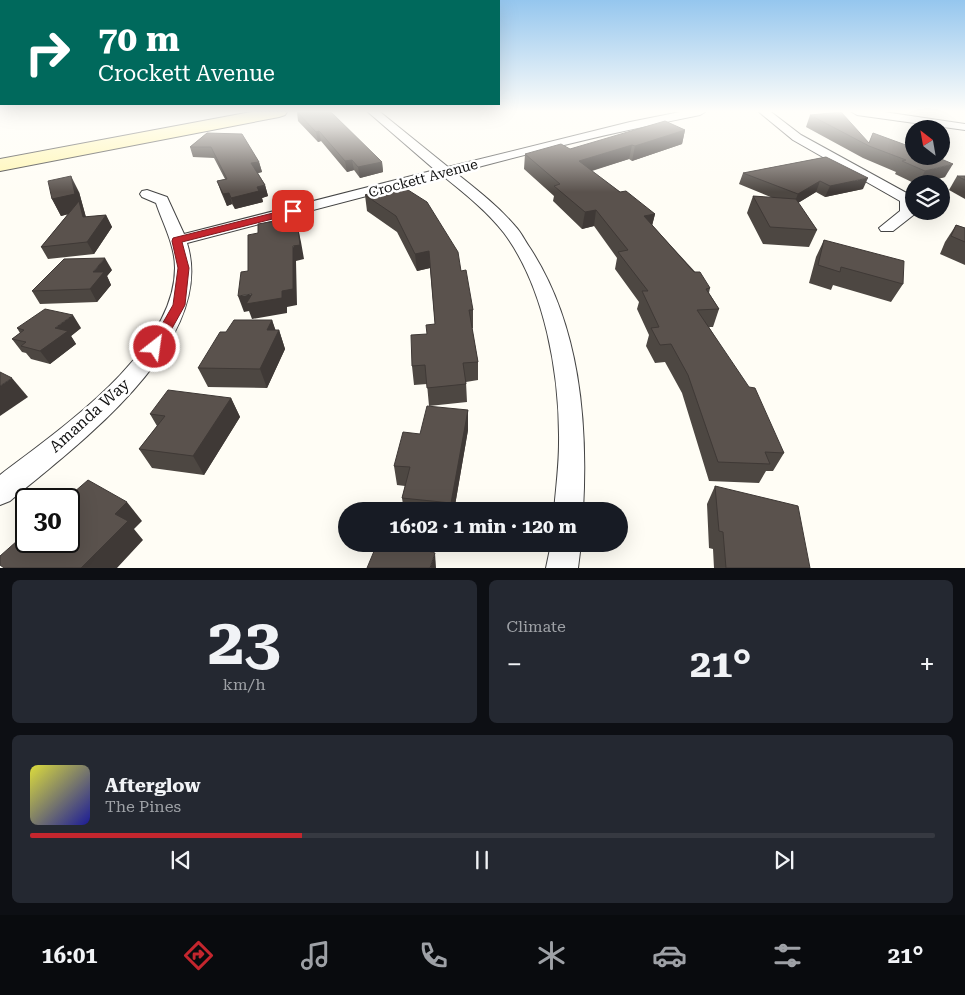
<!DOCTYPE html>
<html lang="en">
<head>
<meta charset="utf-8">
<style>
	body { margin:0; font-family:"Roboto Serif",serif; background:#242831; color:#f1f3f6; height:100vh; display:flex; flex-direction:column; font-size:19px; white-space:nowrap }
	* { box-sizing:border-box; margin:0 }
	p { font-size:16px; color:#9ea1a6 }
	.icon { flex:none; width:28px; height:28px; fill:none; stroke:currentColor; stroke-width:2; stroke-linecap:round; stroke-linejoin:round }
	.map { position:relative; height:568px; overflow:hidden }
	.details { display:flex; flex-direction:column; gap:12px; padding:12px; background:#0d0f14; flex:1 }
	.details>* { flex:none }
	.guide { position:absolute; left:0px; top:0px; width:500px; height:105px; box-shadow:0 5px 20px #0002; background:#00695c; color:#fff; overflow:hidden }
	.needle { width:32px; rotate:329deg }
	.fabs { position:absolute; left:905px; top:120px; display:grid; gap:10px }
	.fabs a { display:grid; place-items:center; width:45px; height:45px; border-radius:50%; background:#171b24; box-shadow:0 5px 20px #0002; font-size:25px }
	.speed { position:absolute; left:15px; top:488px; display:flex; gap:10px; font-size:25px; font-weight:700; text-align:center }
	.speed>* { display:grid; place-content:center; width:65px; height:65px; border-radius:50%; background:#171b24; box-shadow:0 5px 20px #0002; line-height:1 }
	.speed .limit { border:2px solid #111; border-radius:8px; background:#fff; color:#111 }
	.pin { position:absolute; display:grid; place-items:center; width:42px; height:42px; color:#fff; margin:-21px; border-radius:10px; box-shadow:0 2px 8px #0006 }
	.me { position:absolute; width:55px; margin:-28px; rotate:30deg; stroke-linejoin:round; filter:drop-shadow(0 0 4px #0008) }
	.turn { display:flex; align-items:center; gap:18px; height:105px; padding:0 15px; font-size:22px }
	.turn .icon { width:65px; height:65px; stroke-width:2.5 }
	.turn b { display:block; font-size:35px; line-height:42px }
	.big { font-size:38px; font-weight:700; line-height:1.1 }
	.details .card { flex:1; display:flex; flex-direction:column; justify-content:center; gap:8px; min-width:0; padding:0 18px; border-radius:8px; background:#242831 }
	.details .dial { align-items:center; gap:0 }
	.dial b { font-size:65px; line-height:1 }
	.song { display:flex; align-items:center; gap:15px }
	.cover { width:60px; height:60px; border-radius:8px; background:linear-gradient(135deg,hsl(60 70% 55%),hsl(240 70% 35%)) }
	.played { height:5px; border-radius:2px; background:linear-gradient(90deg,#c4262e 30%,#363941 30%) }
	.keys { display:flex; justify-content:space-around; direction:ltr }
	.heat { display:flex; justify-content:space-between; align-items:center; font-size:28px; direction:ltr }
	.details .tiles { flex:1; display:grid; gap:12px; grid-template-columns:1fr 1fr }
	.card:last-child { grid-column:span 2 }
	.trip { position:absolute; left:338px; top:502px; width:290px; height:50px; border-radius:25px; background:#171b24; box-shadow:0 5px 20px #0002; font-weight:700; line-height:50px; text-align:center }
	.dock { display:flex; height:80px; justify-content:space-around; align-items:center; background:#090b0e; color:#9ea1a6 }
	.dock .icon { width:35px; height:35px }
	.dock .current { color:#c4262e }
	.dock b { font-size:22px; color:#f1f3f6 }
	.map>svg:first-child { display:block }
</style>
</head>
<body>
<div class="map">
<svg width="965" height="568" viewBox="0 0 965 568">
	<rect width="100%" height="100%" fill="#fffdf5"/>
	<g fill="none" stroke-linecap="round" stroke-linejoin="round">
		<defs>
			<g id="street">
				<path d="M 368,112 L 380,112 L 448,167 L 630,122 L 680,112 L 705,112 L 700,115 C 618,131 537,151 456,173 C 476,189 498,206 515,226 C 521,232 525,241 530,248 C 580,325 588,422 583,511 L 554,511 C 556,488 559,465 559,443 C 560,375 545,288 504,233 C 487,211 464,193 443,176 L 187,243 C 218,342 76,446 10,501 L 0,505 L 0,475 C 60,429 175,351 175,268 C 175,245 163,224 156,203 L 142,197 L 140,194 L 142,191 L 147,190 L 167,197 L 184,234 L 435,170 Z"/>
				<path d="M 759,112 L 771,112 L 801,135 L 912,196 L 914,211 L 916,213 L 893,231 L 881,231 L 879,228 L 900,211 L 900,201 L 793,140 Z"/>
				<path d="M 852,112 L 884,112 L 965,124 L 965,130 L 857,115 Z"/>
				<path d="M 551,544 L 581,544 L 578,568 L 546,568 Z"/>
			</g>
			<path id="secondary" d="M 251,112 L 287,112 L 285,115 L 279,117 L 0,171 L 0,159 Z"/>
		</defs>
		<use href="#street" stroke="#444" stroke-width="2"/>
		<use href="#secondary" stroke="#333" stroke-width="2"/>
		<use href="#street" fill="#fff" fill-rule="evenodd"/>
		<use href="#secondary" fill="#fff6b0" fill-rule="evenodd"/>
	</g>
	<g fill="#4d4742">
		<path d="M 297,112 L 382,162 L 383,172 L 360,178 L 354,170 L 347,172 L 321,141 L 318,142 L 298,121 Z"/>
		<path d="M 810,115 L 869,143 L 873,133 L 945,177 L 919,184 L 916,184 L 895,174 L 896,172 L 863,158 L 806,127 Z"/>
		<path d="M 685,130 L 682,144 L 632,161 L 629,159 L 592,171 L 620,192 L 655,214 L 652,225 L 710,288 L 709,293 L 719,309 L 713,327 L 709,327 L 784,453 L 773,471 L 766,471 L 759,483 L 709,481 L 682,393 L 665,362 L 655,363 L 646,346 L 649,335 L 637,309 L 639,302 L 615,269 L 617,258 L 594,226 L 582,229 L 553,201 L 554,196 L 524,169 L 525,154 L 570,149 Z"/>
		<path d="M 207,133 L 259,162 L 262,172 L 258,173 L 265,185 L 268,196 L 262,198 L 263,202 L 235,209 L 232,204 L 227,206 L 221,192 L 217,181 L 225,179 L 214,158 L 193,157 L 190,147 Z"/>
		<path d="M 826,157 L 863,189 L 825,197 L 816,192 L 798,203 L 817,230 L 809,247 L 763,244 L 747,213 L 753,196 L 773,198 L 739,184 L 743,173 Z"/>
		<path d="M 957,176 L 965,176 L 965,199 L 949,190 Z"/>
		<path d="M 397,183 L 461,271 L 473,310 L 473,328 L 472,328 L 478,362 L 478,380 L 466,382 L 467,402 L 429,406 L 427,384 L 414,385 L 412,366 L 427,334 L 435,324 L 430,268 L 417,271 L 397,232 L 367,211 L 365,195 Z"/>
		<path d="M 79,192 L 86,217 L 106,215 L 112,227 L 94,254 L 48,259 L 41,247 L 68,214 L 61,216 L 52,199 Z"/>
		<path d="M 956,225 L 965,228 L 965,265 L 940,254 L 945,242 Z"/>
		<path d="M 824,240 L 903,284 L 891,302 L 833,285 L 831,290 L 809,283 L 816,257 Z"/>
		<path d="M 112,270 L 107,276 L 111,285 L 97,302 L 40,304 L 32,291 Z"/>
		<path d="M 272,320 L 275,330 L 279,330 L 285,349 L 267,388 L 208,387 L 198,368 L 226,332 Z"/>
		<path d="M 17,328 L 81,328 L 71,336 L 76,344 L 50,364 L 31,359 L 26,353 L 22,352 L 12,339 L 20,333 Z"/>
		<path d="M 231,398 L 240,417 L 204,475 L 152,468 L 139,449 L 157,426 L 150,414 Z"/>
		<path d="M 468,410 L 468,430 L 454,511 L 404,511 L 402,498 L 405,486 L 397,485 L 394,466 Z"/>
		<path d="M 715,486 L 810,568 L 714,568 L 713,549 L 709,548 L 707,504 Z"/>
	</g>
	<g fill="#3f3936">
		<path d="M 685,130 L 682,144 L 632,161 L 635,146 Z"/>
		<path d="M 319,131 L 321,141 L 318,142 L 316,132 Z"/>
		<path d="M 632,145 L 629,159 L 577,175 L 579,161 Z"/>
		<path d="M 352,160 L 354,170 L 347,172 L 345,161 Z"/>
		<path d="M 259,162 L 262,172 L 254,174 L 251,163 Z"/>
		<path d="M 382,162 L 383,172 L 360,178 L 358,167 Z"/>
		<path d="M 953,164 L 945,177 L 918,184 L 925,171 Z"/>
		<path d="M 71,176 L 79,192 L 89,229 L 83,217 L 81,211 L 61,216 L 52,199 Z"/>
		<path d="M 868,178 L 863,189 L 825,197 L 830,186 Z"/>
		<path d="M 820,181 L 816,192 L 793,206 L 798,194 Z"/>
		<path d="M 265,185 L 268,196 L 262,198 L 263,202 L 235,209 L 231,198 L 257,187 Z"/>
		<path d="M 229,193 L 232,204 L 227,206 L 223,194 Z"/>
		<path d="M 596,210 L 594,226 L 582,229 L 585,212 Z"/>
		<path d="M 655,214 L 651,230 L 644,216 Z"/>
		<path d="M 106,215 L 112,227 L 94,254 L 87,242 Z"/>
		<path d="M 298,228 L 301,242 L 304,259 L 296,261 L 297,305 L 287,307 L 287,313 L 252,319 L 249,311 L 244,312 L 238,296 L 282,291 Z"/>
		<path d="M 429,251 L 430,268 L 417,271 L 415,254 Z"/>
		<path d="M 105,258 L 112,270 L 107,276 L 111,285 L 97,302 L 90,289 L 93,272 Z"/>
		<path d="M 73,315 L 81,328 L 71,336 L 76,344 L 50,364 L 40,351 L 55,328 Z"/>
		<path d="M 272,320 L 277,334 L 279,330 L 285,349 L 267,388 L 260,369 L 267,330 Z"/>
		<path d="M 12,378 L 28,397 L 0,416 L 0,386 Z"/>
		<path d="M 231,398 L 240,417 L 204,475 L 193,456 Z"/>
		<path d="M 468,410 L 468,430 L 454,511 L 452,511 L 451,503 Z"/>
		<path d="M 127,502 L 142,521 L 134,529 L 143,540 L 117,568 L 81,568 L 115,514 Z"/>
		<path d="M 435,553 L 436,568 L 430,568 Z"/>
	</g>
	<g fill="#5a524d" stroke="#3f3936">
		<path d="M 297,112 L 331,112 L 382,162 L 358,167 L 352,160 L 345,161 L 319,131 L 316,132 Z"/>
		<path d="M 841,112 L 869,143 L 873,133 L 914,148 L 914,156 L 934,156 L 953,164 L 925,171 L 902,161 L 906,160 L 869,146 L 810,115 Z"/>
		<path d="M 665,121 L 685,130 L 635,146 L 632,145 L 579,161 L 620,192 L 626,191 L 655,214 L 644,216 L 694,272 L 700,272 L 710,288 L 706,289 L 719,309 L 697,310 L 749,387 L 755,388 L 784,453 L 765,452 L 770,464 L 718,462 L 688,375 L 671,344 L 660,345 L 651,328 L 659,327 L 642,291 L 648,291 L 618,252 L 628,250 L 596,210 L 585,212 L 554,186 L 560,184 L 525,154 L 561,144 L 570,149 Z"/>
		<path d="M 207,133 L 242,134 L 259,162 L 251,163 L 265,185 L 257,187 L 259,191 L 231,198 L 229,193 L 223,194 L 217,181 L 227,179 L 211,147 L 190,147 Z"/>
		<path d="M 826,157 L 868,178 L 830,186 L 820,181 L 798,194 L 743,173 Z"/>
		<path d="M 71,176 L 75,194 L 52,199 L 48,181 Z"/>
		<path d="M 957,176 L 965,176 L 965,180 Z"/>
		<path d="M 397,183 L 427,202 L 458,252 L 461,271 L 466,270 L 473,310 L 469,310 L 478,362 L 463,363 L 466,384 L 427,388 L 425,365 L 412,366 L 411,335 L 427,334 L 426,325 L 435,324 L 429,251 L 415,254 L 396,216 L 365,195 Z"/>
		<path d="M 753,196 L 796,199 L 817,230 L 770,227 Z"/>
		<path d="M 79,201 L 83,217 L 106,215 L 87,242 L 41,247 Z"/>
		<path d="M 287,219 L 288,230 L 298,228 L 300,245 L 293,246 L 293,289 L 282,291 L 282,298 L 246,304 L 252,294 L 238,296 L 241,272 L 248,271 L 248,235 L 258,233 L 258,224 Z"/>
		<path d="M 956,225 L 965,228 L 965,242 L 951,236 Z"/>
		<path d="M 824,240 L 904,261 L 903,284 L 841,267 L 840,272 L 818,265 Z"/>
		<path d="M 105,258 L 93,272 L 104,272 L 90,289 L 32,291 L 64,259 Z"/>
		<path d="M 45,309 L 73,315 L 55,328 L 68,331 L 40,351 L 21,346 L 26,342 L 12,339 L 24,330 L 17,328 Z"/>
		<path d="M 234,320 L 272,320 L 267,330 L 279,330 L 260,369 L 198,368 L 220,332 L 226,332 Z"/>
		<path d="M 0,372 L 12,378 L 0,386 Z"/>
		<path d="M 168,390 L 231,398 L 193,456 L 139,449 L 165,416 L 150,414 Z"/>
		<path d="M 427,406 L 468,410 L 451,503 L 402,498 L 410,467 L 394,466 L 403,432 L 420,434 Z"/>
		<path d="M 88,480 L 127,502 L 115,514 L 128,521 L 81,568 L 4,568 L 0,565 L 0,556 L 26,533 L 26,541 L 69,541 L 69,499 L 66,499 Z"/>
		<path d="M 715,486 L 798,506 L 810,568 L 726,568 L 723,532 L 719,531 Z"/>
		<path d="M 377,544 L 403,544 L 435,553 L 430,568 L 367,568 Z"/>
	</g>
	<linearGradient id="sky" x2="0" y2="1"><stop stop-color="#95c6ee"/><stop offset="0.58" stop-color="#fffefa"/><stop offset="1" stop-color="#fffefa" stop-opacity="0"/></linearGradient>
	<rect width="965" height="192" fill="url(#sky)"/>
	<path fill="#c4262e" stroke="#7f191e" d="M 293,208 L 296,209 L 296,213 L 182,242 L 189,268 L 185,305 L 160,350 L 151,350 L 149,347 L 173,305 L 178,268 L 172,241 L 173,238 Z"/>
	<g text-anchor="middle" stroke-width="5" stroke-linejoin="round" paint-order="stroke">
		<g font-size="14" fill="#111" stroke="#fff">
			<text transform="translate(423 178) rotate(-15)" y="5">Crockett Avenue</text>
		</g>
		<g font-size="16" fill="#111" stroke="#fff">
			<text transform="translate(89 415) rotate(-42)" y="6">Amanda Way</text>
		</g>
	</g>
</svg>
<div class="fabs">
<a><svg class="needle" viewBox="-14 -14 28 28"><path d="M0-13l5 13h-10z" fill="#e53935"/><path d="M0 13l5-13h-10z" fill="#9ea1a6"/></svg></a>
<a><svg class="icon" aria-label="layers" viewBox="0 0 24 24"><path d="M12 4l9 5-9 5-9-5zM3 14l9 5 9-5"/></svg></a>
</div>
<div class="speed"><div class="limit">30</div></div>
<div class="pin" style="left:293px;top:211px;background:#d93025"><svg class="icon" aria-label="arrive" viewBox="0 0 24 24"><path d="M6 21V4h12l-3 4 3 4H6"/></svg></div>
<svg class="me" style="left:155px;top:347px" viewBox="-20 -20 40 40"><circle r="17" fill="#c4262e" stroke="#fff" stroke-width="3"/><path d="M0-11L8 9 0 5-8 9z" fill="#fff"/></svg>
<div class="trip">16:02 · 1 min · 120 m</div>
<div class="guide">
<div class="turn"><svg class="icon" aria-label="right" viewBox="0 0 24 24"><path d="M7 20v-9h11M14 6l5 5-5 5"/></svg><div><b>70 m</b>Crockett Avenue</div></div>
</div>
</div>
<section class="details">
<div class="tiles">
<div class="card dial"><b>23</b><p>km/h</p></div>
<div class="card"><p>Climate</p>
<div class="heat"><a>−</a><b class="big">21°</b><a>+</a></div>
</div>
<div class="card">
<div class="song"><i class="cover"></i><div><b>Afterglow</b><p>The Pines</p></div></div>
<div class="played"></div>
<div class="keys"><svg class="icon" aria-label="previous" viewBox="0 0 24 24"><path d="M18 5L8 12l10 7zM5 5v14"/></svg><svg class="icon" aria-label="pause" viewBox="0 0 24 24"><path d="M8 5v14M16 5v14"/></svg><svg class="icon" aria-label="next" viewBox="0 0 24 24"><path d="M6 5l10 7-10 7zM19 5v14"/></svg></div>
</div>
</div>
</section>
<nav class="dock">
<b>16:01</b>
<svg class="icon current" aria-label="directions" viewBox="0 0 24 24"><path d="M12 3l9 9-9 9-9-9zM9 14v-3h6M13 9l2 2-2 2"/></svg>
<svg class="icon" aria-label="music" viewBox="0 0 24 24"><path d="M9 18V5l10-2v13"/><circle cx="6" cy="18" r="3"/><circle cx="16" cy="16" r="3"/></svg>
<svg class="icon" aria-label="phone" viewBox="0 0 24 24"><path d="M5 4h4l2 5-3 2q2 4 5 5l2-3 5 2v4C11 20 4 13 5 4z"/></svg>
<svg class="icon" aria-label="climate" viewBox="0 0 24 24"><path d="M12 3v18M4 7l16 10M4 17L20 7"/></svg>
<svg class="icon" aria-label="car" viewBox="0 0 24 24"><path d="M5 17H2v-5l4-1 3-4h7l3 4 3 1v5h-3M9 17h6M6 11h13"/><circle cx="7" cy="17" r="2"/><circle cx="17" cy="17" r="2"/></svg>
<svg class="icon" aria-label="filters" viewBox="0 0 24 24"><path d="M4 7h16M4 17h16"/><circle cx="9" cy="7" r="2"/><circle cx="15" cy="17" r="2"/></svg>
<b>21°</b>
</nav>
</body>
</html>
